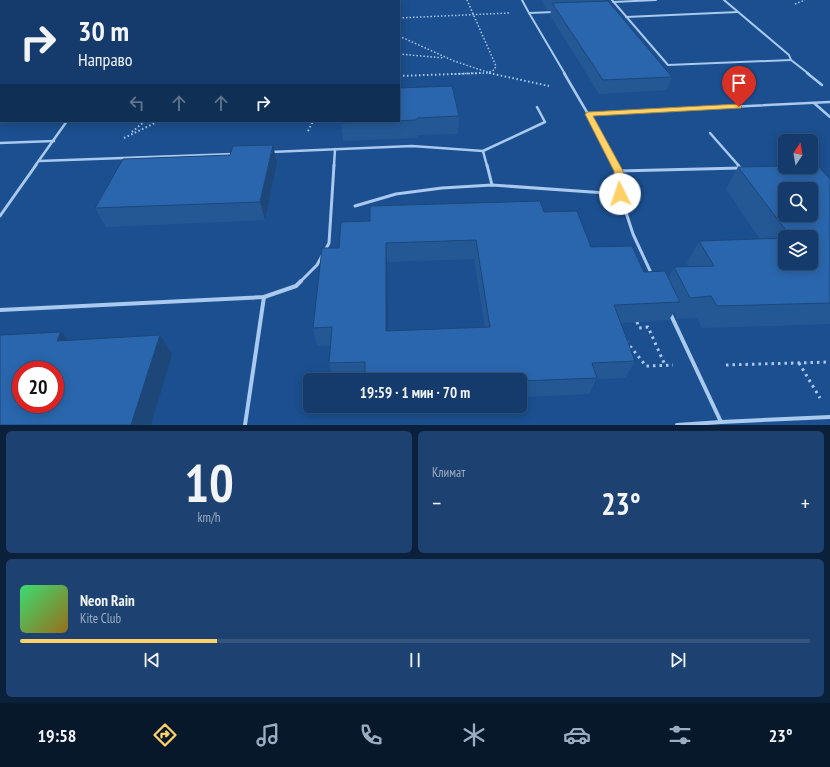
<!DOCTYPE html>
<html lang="ru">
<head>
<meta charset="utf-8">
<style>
	body { margin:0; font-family:"PT Sans Narrow",sans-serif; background:#1d4271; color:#f1f3f6; height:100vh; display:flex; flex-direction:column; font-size:15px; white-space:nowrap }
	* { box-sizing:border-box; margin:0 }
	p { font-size:13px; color:#9dadc1 }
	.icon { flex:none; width:22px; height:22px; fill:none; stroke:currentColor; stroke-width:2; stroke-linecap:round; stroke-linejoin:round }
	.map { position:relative; height:425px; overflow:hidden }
	.drawer { display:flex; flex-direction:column; gap:6px; padding:6px; background:#0b203b; flex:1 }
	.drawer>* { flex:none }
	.top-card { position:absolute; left:0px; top:0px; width:400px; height:122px; box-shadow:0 2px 10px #0003,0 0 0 1px #33557e; background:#143b6b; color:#f1f3f6; overflow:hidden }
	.needle { width:26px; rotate:12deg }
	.buttons { position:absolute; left:778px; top:134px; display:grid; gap:8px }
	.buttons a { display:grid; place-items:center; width:40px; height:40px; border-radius:6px; background:#143b6b; box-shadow:0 2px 10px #0003,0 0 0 1px #33557e; font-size:20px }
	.speed { position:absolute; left:12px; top:361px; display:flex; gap:8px; font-size:20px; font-weight:700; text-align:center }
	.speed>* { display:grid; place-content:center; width:52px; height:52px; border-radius:50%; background:#143b6b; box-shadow:0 2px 10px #0003,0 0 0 1px #33557e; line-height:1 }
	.speed .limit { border:6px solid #d22; background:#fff; color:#111 }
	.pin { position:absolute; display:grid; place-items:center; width:34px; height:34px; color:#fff; margin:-41px -17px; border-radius:50% 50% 50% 0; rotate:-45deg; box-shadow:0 0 4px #0007 }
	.pin .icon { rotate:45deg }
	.me { position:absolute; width:44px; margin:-22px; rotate:356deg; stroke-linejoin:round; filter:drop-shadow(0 0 3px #0008) }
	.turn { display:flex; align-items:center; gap:14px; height:84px; padding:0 12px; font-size:18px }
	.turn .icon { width:52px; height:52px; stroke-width:2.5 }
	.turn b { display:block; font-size:28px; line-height:34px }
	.lanes { display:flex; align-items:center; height:38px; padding:0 12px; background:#0003; justify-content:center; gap:20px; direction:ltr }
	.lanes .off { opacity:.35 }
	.big { font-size:30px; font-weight:600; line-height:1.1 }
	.drawer .widget { flex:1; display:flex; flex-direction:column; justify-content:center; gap:6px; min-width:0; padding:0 14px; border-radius:6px; background:#1d4271 }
	.drawer .dial { align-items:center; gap:0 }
	.dial b { font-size:52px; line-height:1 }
	.song { display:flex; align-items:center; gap:12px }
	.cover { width:48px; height:48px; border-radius:6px; background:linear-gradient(135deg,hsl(140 70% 55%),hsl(40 70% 35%)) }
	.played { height:4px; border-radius:2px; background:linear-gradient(90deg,#ffd166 25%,#33557e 25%) }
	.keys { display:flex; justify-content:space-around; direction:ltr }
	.heat { display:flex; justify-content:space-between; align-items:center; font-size:22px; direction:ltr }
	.drawer .tiles { flex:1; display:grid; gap:6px; grid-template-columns:1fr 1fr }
	.widget:last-child { grid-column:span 2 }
	.trip { position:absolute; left:303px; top:373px; width:224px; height:40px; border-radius:6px; background:#143b6b; box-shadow:0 2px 10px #0003,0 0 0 1px #33557e; font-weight:600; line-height:40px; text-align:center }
	.tabs { display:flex; height:64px; justify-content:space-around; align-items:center; background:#08182b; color:#9dadc1 }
	.tabs .icon { width:28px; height:28px }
	.tabs .active { color:#ffd166 }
	.tabs b { font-size:18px; color:#f1f3f6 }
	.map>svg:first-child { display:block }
</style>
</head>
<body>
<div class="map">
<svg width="830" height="425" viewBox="0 0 830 425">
	<rect width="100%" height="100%" fill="#1b4f8f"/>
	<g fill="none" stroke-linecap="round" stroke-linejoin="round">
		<g stroke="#a9c9ee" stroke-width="1.5" stroke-dasharray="1.5 2" stroke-linecap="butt">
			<path d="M 237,1 L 239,0"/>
			<path d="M 385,1 L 387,0"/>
			<path d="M 795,4 L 805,0"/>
			<path d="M 399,18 L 509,13"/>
			<path d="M 399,36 L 454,61 L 493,74"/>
			<path d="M 399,54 L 444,58"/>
			<path d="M 451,74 L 487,73 L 494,70 L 496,66 L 467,0"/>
		</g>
		<g stroke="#a9c9ee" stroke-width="2" stroke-dasharray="1.5 2.5" stroke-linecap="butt">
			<path d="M 489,73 L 549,86"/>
			<path d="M 399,76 L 481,73"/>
			<path d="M 308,131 L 313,121"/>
			<path d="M 132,132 L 145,121"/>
			<path d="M 124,138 L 159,121"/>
		</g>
		<g stroke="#a9c9ee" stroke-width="3" stroke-dasharray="2.5 4" stroke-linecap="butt">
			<path d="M 637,322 L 639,328 L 648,327 L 665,365"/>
			<path d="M 626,341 L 646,366 L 673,365"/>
			<path d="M 799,363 L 820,398"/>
			<path d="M 726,365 L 830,362"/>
		</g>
		<g stroke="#a9c9ee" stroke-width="2">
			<path d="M 522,0 L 529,13"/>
			<path d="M 612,0 L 668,65 L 791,60"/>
			<path d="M 724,0 L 789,55 L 791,60 L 809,74"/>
			<path d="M 613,2 L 656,0"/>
			<path d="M 554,12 L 529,13 L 565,74"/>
			<path d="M 626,17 L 738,12"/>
		</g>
		<g stroke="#a9c9ee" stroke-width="2.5">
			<path d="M 564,73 L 588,114"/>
			<path d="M 807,73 L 822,85"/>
			<path d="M 814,103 L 830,117"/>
			<path d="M 710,133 L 739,166"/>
			<path d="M 0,143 L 54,141"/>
			<path d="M 271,152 L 412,146 L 483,151"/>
			<path d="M 39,161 L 234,154"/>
			<path d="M 35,166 L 67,121"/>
			<path d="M 334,166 L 335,149"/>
			<path d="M 487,166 L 483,151 L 545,122 L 537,107"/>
			<path d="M 616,166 L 588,114 L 830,102"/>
		</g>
		<g stroke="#a9c9ee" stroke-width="3">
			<path d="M 487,165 L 492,185"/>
			<path d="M 615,165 L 618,171"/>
			<path d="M 738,165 L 740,168"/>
			<path d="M 355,206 L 396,194 L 442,188 L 492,185 L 620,194"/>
			<path d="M 0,216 L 36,165"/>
			<path d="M 652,275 L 633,234 L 620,194 L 618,171 L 741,168"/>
			<path d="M 300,282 L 317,265 L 329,243 L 334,165"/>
		</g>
		<g stroke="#a9c9ee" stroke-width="4">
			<path d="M 0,310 L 264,297 L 296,286 L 301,281"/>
			<path d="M 670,313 L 721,422 L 830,417"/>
			<path d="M 245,425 L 264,297"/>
			<path d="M 677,425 L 721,422"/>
		</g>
	</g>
	<g fill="#245895" fill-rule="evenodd">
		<path d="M 541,0 L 603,0 L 603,1 L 672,77 L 667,90 L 599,94 L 550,15 L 551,10 L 547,10 Z"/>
		<path d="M 399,88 L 459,116 L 458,134 L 417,135 L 417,138 L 343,141 L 341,123 Z"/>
		<path d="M 277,163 L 265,220 L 106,227 L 95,208 Z"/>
		<path d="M 738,167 L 830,179 L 830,324 L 702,328 L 697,318 L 677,319 L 674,312 L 669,320 L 620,323 L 635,361 L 625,378 L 596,379 L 589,394 L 520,397 L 520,380 L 365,379 L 333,380 L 329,363 L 331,345 L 317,346 L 313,328 L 339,248 L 370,221 L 544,212 L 591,247 L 644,272 L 668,279 L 674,267 L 689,267 L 687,263 L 699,241 L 760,239 L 726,189 ZM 785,237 L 811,237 L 785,263 ZM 474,259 L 485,327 L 387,331 L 387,262 Z"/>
	</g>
	<g fill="#1d4779">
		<path d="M 273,145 L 277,163 L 265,220 L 260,202 Z"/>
		<path d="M 386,243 L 387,262 L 388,348 L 386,331 Z"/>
		<path d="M 61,332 L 78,351 L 57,341 Z"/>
		<path d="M 160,335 L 172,354 L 151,425 L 131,425 Z"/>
	</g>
	<g fill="#2a66ad" stroke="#1d4779" fill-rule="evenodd">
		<path d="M 608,1 L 672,77 L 603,80 L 552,3 Z"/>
		<path d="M 452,86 L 459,116 L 417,118 L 417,120 L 341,123 L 341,121 L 399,121 L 399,88 Z"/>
		<path d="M 273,145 L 260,202 L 95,208 L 123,159 L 230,155 L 233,146 Z"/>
		<path d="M 811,165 L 817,165 L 830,179 L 830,303 L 717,306 L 711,296 L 690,298 L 674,267 L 714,266 L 699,241 L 785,238 L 785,263 L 811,263 L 811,237 L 791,237 L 738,167 L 785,166 L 785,167 L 811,167 ZM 785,189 L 811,189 L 811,215 L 785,215 Z"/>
		<path d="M 540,201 L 544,212 L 577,211 L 591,247 L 632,246 L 644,272 L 665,271 L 680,302 L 614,305 L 635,361 L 592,363 L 597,378 L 520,381 L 520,380 L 365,380 L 365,362 L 329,363 L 332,327 L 313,328 L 322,248 L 339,248 L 341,222 L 370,221 L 370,206 ZM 476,240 L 490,327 L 386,331 L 386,243 Z"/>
		<path d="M 61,332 L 57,341 L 160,335 L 131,425 L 0,425 L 0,335 ZM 21,370 L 55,370 L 55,404 L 21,404 Z"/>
	</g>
	<path fill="#ffd166" stroke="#a68842" d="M 739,104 L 742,107 L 741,108 L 593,116 L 623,171 L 624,194 L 620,197 L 616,194 L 614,171 L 585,114 L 588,112 Z"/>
</svg>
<div class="buttons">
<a><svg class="needle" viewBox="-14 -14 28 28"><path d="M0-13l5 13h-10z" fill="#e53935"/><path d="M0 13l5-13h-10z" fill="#9dadc1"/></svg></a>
<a><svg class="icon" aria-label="search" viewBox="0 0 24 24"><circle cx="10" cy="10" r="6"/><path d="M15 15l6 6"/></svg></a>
<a><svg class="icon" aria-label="layers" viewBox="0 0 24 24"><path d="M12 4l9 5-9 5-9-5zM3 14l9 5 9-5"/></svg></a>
</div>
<div class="speed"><div class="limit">20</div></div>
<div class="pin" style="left:739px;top:107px;background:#d93025"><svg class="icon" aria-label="arrive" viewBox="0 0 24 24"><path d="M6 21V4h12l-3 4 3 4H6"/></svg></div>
<svg class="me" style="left:620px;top:194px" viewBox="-20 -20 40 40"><circle r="19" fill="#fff"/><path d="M0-13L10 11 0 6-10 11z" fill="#ffd166"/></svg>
<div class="trip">19:59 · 1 мин · 70 m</div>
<div class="top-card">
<div class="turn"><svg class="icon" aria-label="right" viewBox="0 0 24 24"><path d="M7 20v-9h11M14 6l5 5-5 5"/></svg><div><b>30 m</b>Направо</div></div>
<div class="lanes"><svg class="icon off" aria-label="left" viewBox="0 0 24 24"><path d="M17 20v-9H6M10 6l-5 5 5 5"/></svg><svg class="icon off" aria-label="ahead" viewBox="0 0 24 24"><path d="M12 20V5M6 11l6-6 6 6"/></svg><svg class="icon off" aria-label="ahead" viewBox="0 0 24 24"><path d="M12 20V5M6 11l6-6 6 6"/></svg><svg class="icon" aria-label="right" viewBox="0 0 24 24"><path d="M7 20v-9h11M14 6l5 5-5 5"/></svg></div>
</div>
</div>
<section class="drawer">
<div class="tiles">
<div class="widget dial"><b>10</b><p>km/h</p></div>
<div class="widget"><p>Климат</p>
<div class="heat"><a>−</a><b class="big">23°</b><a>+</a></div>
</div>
<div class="widget">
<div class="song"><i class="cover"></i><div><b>Neon Rain</b><p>Kite Club</p></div></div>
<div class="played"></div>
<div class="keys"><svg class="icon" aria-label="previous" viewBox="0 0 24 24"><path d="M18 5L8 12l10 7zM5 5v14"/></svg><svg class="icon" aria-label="pause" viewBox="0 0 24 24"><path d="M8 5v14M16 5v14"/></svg><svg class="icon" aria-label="next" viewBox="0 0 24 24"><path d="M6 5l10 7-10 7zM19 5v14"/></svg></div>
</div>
</div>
</section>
<nav class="tabs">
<b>19:58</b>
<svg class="icon active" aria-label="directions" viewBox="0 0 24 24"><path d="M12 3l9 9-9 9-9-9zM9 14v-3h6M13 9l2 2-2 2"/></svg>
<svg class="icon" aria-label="music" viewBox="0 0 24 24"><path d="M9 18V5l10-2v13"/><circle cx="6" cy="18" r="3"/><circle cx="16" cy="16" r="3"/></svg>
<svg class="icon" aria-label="phone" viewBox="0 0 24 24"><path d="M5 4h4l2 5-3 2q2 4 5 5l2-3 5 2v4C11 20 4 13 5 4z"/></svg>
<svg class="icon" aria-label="climate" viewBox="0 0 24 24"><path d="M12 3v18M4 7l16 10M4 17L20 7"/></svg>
<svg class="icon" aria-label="car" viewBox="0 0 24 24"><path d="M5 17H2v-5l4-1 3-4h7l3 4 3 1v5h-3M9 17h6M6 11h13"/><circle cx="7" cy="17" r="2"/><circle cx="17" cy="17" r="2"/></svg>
<svg class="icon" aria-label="filters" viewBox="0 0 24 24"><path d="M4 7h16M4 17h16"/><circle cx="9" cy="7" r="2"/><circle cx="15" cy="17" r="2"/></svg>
<b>23°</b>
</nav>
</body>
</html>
